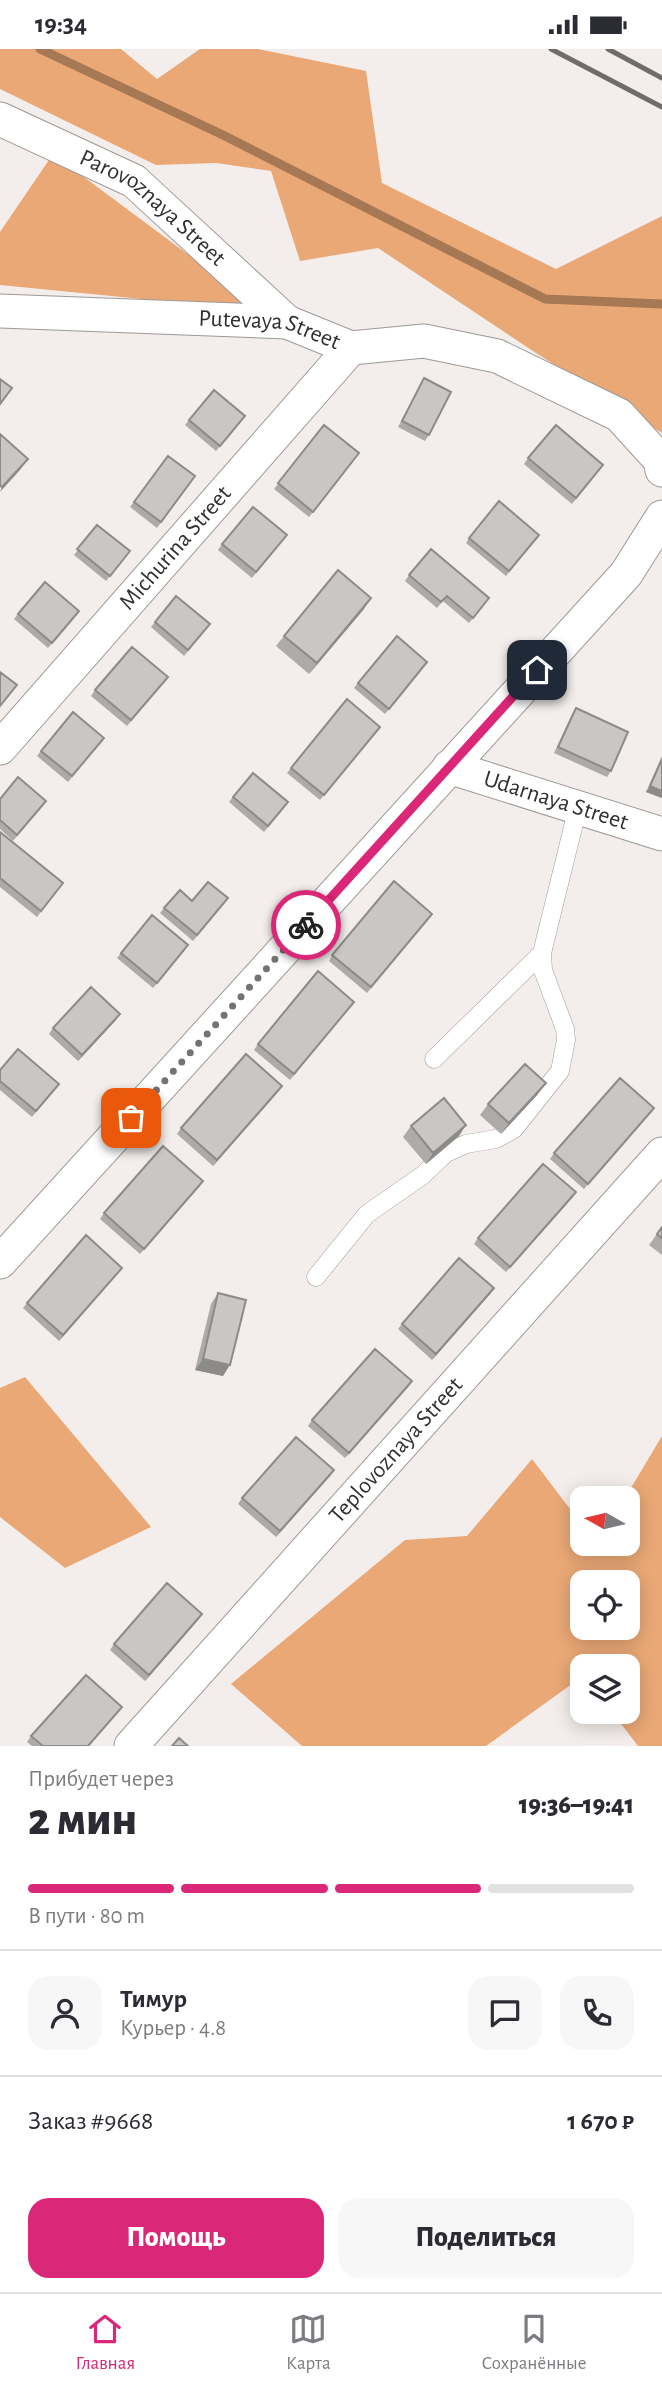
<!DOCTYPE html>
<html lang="ru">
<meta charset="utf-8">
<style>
:root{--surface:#fff;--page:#f7f7f7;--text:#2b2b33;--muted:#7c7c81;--line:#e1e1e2;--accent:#db2777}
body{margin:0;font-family:"Alegreya Sans",sans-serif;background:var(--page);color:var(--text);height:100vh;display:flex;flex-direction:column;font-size:26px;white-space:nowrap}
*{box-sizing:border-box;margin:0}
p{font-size:23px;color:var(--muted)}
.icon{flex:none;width:38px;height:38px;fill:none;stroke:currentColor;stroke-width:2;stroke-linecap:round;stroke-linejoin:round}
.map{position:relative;height:1697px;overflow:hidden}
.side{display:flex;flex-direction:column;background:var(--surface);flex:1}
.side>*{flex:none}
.needle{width:46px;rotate:278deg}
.buttons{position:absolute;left:570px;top:1437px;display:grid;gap:14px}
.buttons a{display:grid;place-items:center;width:70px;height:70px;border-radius:14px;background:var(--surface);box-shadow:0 4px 18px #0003;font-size:35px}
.pin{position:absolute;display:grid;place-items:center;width:60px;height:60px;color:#fff;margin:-30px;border-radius:14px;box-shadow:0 4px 10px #0006}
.courier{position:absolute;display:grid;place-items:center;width:70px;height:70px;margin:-35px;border:5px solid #db2777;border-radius:50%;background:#fff;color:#222;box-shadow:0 2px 9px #0007}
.summary em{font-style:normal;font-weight:800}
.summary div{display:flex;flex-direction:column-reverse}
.summary{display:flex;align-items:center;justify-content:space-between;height:119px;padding:0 28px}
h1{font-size:46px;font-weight:800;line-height:52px}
.bar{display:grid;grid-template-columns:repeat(4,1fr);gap:10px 7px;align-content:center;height:84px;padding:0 28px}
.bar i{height:9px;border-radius:5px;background:var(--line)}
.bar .on{background:var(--accent)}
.bar p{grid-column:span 4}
.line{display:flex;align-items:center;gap:18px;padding:0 28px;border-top:2px solid var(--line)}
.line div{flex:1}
.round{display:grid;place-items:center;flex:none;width:74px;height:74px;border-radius:21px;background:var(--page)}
.cta{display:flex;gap:14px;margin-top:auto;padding:14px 28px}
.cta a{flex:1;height:80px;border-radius:21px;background:var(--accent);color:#fff;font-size:28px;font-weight:800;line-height:80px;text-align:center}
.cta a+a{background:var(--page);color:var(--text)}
.status{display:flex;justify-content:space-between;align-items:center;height:49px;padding:0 35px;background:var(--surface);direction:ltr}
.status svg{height:19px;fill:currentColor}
.menu{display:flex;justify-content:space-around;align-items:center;height:98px;border-top:2px solid var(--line);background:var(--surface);font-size:19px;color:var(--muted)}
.menu a{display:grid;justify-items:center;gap:4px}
.menu .on{color:var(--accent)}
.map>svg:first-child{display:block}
.forest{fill:#eaa876;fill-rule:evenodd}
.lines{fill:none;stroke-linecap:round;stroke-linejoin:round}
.stream{stroke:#a77854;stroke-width:9}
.lane-casing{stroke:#9d9996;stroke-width:19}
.street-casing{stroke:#9d9996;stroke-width:35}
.lane{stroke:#fff;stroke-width:18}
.street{stroke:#fff;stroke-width:33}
.rail{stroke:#6f6c6a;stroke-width:5}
.wall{fill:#aeaaa8}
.shaded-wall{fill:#8d8b88}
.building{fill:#cac6c3;stroke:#8d8b88;stroke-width:2}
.done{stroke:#757270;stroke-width:7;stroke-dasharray:0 12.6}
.route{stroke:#db2777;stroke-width:9}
.labels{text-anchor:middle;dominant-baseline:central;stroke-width:7;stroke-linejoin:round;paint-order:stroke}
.street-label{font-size:24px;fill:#312f2e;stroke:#f3eeeb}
</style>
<div class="status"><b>19:34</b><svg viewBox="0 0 49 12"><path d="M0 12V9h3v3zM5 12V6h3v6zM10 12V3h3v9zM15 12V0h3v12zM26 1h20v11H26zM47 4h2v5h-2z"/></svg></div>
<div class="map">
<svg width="662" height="1697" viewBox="0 0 662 1697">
<rect width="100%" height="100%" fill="#f3eeeb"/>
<path class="forest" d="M0,0H121L157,30L200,0H258L366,22L382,134L556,220L662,167V384L536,304L378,199L300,212L271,122L216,114L156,116L0,40Z
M53,105L264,262L0,236V183Z
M25,1328L151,1478L65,1519L0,1468V1339Z
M662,1387V1697H638L612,1663L628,1662V1617H583V1627L486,1697H302L231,1635L405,1491L467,1487L532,1410L583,1477V1494H628V1449H625ZM628,1533V1578H583V1533Z"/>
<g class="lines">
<path class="stream" d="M40,0L223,86L545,250L662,255"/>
<g class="lane-casing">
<path id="lane" d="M434,1010L542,904
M316,1228L367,1165L423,1126L446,1104L466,1095L496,1090L514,1080L560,1022L566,991L565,980L543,921L542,904L578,758"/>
</g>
<g class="street-casing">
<g id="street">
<path id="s1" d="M0,70L134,132L287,273"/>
<path id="s2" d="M0,262L287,273L351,299L424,292L497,307L619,366L660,411L662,421"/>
<path id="s3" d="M0,699L351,299"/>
<path id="s4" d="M449,718L662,785"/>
<path d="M0,1213L626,525L662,468"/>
<path id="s5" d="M131,1697L662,1105"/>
</g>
</g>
<use href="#lane" class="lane"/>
<use href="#street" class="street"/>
<path class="rail" d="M551,0L662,58
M608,0L662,29"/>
</g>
<path class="wall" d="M424,329L429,386L425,392L398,378Z
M245,367L216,402L185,376L189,371Z
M324,376L359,404L309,468L274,440Z
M168,407L195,427L157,479L130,458Z
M528,409L603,416L572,455L524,415Z
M97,476L130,502L106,532L74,506Z
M287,486L252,529L218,501L222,495Z
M539,486L506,527L466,494L469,489Z
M409,526L489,549L469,574L443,552L437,559L405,532Z
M364,560L309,625L276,597L284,587Z
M18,565L75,568L48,599L14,570Z
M155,573L210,575L184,607L151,578Z
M427,613L385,665L354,639L358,634Z
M168,628L127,677L91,647L95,641Z
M576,659L611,722L607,728L554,704L572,665Z
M376,683L320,751L287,724L291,719Z
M100,694L68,733L37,707L41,702Z
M662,707V749L646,743Z
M233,748L284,759L264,783L229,753Z
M0,750L46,752L13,792L0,780Z
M0,783L63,834L37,868L0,838Z
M224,855L193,892L160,864L164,859Z
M428,870L367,944L329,912L332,906Z
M184,902L153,939L117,909L121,904Z
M350,958L290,1031L254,1001L258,995Z
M116,971L78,1012L49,985L53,979Z
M0,1021L55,1040L32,1068L0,1041Z
M282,1037L213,1117L177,1085L181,1079Z
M538,1045L501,1085L480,1066L488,1055Z
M654,1059L584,1140L550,1110L554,1104Z
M411,1077L459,1087L426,1115L403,1088Z
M203,1132L140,1205L100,1170L104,1164Z
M572,1149L506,1223L474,1195L478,1189Z
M662,1178V1206L649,1196Z
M118,1224L59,1292L23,1259L27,1254Z
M218,1244L223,1327L195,1321L211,1255Z
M490,1245L432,1311L398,1280L402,1275Z
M408,1338L345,1409L308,1377L312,1371Z
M330,1427L276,1488L238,1455L242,1449Z
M198,1571L145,1632L110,1601L114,1595Z
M122,1658L89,1697H32L27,1693L31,1687Z"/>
<path class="shaded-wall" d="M28,410L20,421L0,443L2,438Z
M371,549L364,560L309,625L317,614Z
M650,737L662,742V749L646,743Z
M120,965L116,971L78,1012L82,1006Z
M546,1034L538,1045L501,1085L509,1074Z
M282,1037L278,1043L213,1117L217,1111Z
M466,1076L459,1087L426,1115L433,1104Z
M203,1132L199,1138L140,1205L144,1200Z
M576,1143L572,1149L506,1223L510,1218Z
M122,1219L118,1224L59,1292L63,1286Z
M494,1239L490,1245L432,1311L436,1305Z
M203,1310L230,1316L223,1327L195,1321Z
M412,1332L408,1338L345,1409L349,1404Z
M334,1421L330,1427L276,1488L280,1482Z
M202,1565L198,1571L145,1632L149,1626Z"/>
<path class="building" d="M424,329L451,343L429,386L402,372Z
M0,330L12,339L0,355Z
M214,341L245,367L220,397L189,371Z
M324,376L359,404L313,463L278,434Z
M556,376L603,416L576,449L528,409Z
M0,385L28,410L2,438L0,437Z
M168,407L195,427L161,473L134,453Z
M499,452L539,486L509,522L469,489Z
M253,458L287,486L256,523L222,495Z
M97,476L130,502L110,527L77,500Z
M431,500L489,549L473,569L447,547L441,553L409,526Z
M338,521L371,549L317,614L284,587Z
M45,533L79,562L52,594L18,565Z
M176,547L210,575L188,601L155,573Z
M397,587L427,613L389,660L358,634Z
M132,598L168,628L131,671L95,641Z
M0,623L17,636L0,657Z
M347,650L380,678L324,746L291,719Z
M576,659L628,683L611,722L558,698Z
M73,663L104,689L72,727L41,702Z
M662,710V742L650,737Z
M253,724L288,753L268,777L233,748Z
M18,728L46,752L17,786L0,771V750Z
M0,783L63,834L41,862L0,829Z
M394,832L432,865L371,938L332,906Z
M208,833L228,849L197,886L164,859L180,841L192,852Z
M152,866L188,896L157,934L121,904Z
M318,922L354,953L294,1025L258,995Z
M91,938L120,965L82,1006L53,979Z
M18,1000L59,1035L36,1062L0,1032V1021Z
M246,1005L282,1037L217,1111L181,1079Z
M525,1015L546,1034L509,1074L488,1055Z
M620,1029L654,1059L588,1135L554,1104Z
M444,1049L466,1076L433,1104L411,1077Z
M163,1097L203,1132L144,1200L104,1164Z
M543,1115L576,1143L510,1218L478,1189Z
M662,1178V1189L657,1185Z
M86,1186L122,1219L63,1286L27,1254Z
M459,1209L494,1239L436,1305L402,1275Z
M218,1244L246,1251L230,1316L203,1310Z
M375,1300L412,1332L349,1404L312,1371Z
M296,1388L334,1421L280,1482L242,1449Z
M167,1534L202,1565L149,1626L114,1595Z
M86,1626L122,1658L88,1697H43L31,1687Z
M179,1689L188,1697H172Z"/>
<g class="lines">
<path class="done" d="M131,1069L306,876"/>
<path class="route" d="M306,876L537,621"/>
</g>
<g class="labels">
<g class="street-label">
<text stroke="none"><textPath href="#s1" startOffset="178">Parovoznaya Street</textPath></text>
<text stroke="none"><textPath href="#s2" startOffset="271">Putevaya Street</textPath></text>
<text stroke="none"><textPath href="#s3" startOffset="266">Michurina Street</textPath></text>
<text stroke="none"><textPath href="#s4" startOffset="112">Udarnaya Street</textPath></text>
<text stroke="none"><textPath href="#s5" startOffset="397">Teplovoznaya Street</textPath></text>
</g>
</g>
</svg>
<div class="buttons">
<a><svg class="needle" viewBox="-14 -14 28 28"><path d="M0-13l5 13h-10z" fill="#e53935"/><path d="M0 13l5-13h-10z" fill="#7c7c81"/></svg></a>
<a><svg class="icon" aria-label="locate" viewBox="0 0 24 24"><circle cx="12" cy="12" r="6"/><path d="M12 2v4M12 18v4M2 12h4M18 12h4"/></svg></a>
<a><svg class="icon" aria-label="layers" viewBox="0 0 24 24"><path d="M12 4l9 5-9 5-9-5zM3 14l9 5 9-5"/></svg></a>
</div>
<div class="pin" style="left:131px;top:1069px;background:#ea580c"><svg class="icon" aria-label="bag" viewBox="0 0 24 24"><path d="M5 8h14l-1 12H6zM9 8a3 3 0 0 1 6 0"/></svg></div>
<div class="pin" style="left:537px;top:621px;background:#1f2937"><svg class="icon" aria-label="home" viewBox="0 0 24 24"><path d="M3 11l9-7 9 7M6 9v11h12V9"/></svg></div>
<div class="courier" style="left:306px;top:876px"><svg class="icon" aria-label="bike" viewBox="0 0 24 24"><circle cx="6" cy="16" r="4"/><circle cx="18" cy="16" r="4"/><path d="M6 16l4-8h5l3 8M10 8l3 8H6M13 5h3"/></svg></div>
</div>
<section class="side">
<div class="summary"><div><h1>2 мин</h1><p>Прибудет через</p></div><em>19:36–19:41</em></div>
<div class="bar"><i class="on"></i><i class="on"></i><i class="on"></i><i></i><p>В пути · 80 m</p></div>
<div class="line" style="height:126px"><a class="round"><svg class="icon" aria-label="person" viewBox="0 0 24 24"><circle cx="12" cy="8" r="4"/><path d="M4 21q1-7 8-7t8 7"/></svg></a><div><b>Тимур</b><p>Курьер · 4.8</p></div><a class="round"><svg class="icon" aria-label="chat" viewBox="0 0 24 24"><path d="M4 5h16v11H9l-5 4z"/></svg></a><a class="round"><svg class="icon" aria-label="phone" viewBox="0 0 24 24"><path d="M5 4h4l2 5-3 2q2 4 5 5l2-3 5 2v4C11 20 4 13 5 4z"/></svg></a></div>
<div class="line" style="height:91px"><div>Заказ #9668</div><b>1 670 ₽</b></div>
<div class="cta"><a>Помощь</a><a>Поделиться</a></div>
</section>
<nav class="menu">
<a class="on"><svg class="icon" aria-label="home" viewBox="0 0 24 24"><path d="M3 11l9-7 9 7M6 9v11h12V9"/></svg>Главная</a>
<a><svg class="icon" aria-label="map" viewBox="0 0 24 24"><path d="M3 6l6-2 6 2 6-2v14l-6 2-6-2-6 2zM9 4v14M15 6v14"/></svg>Карта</a>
<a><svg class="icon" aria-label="saved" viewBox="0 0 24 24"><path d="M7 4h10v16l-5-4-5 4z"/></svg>Сохранённые</a>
</nav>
